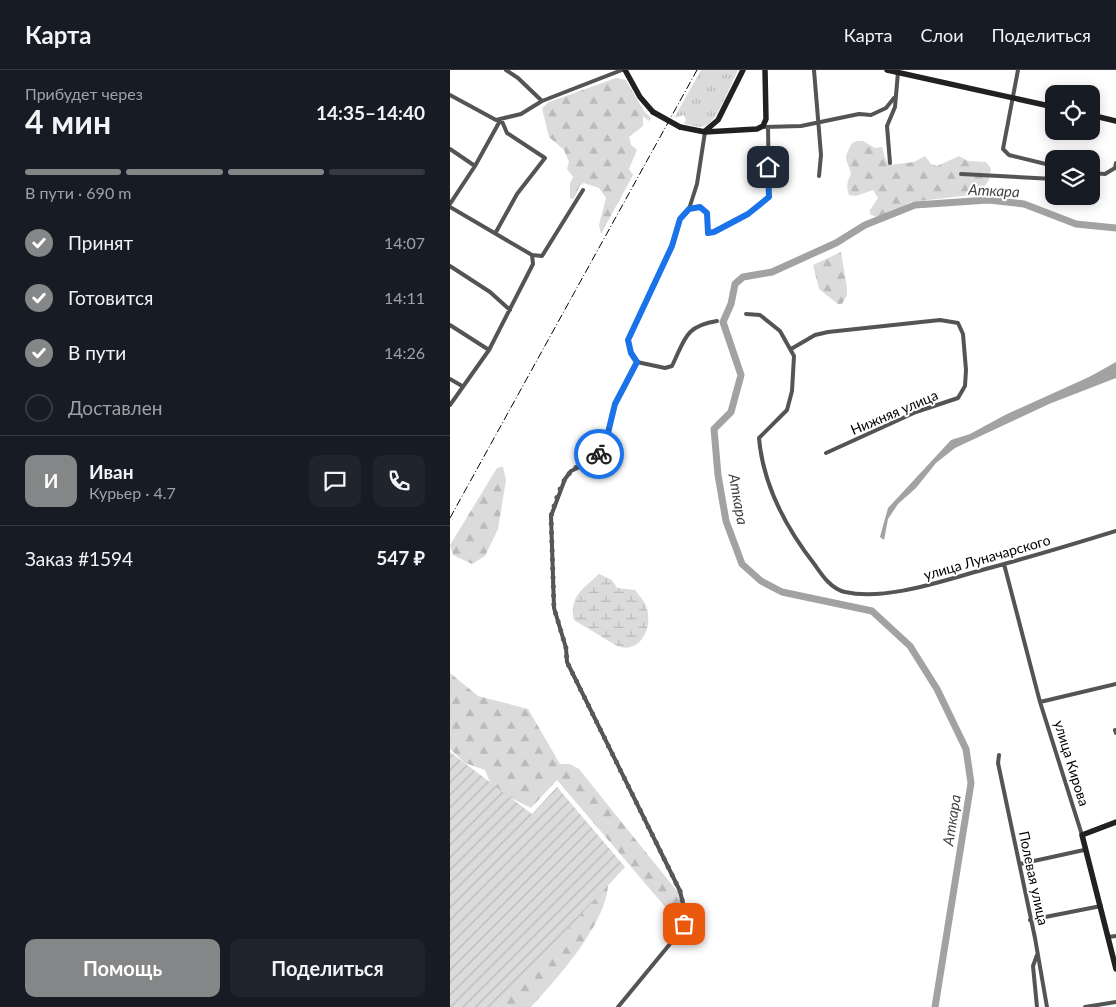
<!DOCTYPE html>
<html lang="ru">
<meta charset="utf-8">
<style>
:root{--surface:#171b24;--page:#20242c;--text:#f1f3f6;--muted:#9ea1a6;--line:#363941;--accent:#858687}
body{margin:0;font-family:Lato,sans-serif;background:var(--page);color:var(--text);height:100vh;display:flex;flex-direction:column;font-size:19px;white-space:nowrap}
*{box-sizing:border-box;margin:0}
p{font-size:16px;color:var(--muted)}
.icon{flex:none;width:28px;height:28px;fill:none;stroke:currentColor;stroke-width:2;stroke-linecap:round;stroke-linejoin:round}
.map{position:relative;flex:1;overflow:hidden}
.drawer{display:flex;flex-direction:column;background:var(--surface);width:450px}
.drawer>*{flex:none}
.tools{position:absolute;left:595px;top:15px;display:grid;gap:10px}
.tools a{display:grid;place-items:center;width:55px;height:55px;border-radius:10px;background:var(--surface);box-shadow:0 2px 12px #0003;font-size:25px}
.pin{position:absolute;display:grid;place-items:center;width:42px;height:42px;color:#fff;margin:-21px;border-radius:10px;box-shadow:0 2px 8px #0006}
.courier{position:absolute;display:grid;place-items:center;width:50px;height:50px;margin:-25px;border:4px solid #1a73e8;border-radius:50%;background:#fff;color:#222;box-shadow:0 1px 6px #0007}
.summary em{font-style:normal;font-weight:700}
.summary div{display:flex;flex-direction:column-reverse}
.summary{display:flex;align-items:center;justify-content:space-between;height:85px;padding:0 25px}
h1{font-size:32px;font-weight:700;line-height:38px}
.bar{display:grid;grid-template-columns:repeat(4,1fr);gap:8px 5px;align-content:center;height:60px;padding:0 25px}
.bar i{height:6px;border-radius:4px;background:var(--line)}
.bar .current{background:var(--accent)}
.bar p{grid-column:span 4}
.line{display:flex;align-items:center;gap:12px;padding:0 25px;border-top:1px solid var(--line)}
.line div{flex:1}
.round{display:grid;place-items:center;flex:none;width:52px;height:52px;border-radius:10px;background:var(--page)}
ol{padding:0 25px;list-style:none}
li{display:flex;align-items:center;gap:15px;height:55px}
li p{margin-inline-start:auto}
li .icon{padding:5px;border-radius:50%;background:var(--accent);color:#fff;stroke-width:4}
li:last-child{color:var(--muted)}
li i{width:28px;height:28px;border:2px solid var(--line);border-radius:50%}
.button{display:flex;gap:10px;margin-top:auto;padding:10px 25px}
.button a{flex:1;height:58px;border-radius:10px;background:var(--accent);color:#fff;font-size:20px;font-weight:700;line-height:58px;text-align:center}
.button a+a{background:var(--page);color:var(--text)}
header{display:flex;align-items:center;gap:30px;box-sizing:border-box;height:70px;padding:0 25px;background:var(--surface);border-bottom:1px solid var(--line)}
header strong{font-size:24px}
nav{display:flex;gap:28px;margin-inline-start:auto;font-size:18px}
main{display:flex;flex:1;min-height:0}
.map>svg:first-child{display:block}
.grass{fill:url(#grass-tufts)}
.forest{fill:url(#forest-firs)}
.wetland{fill:url(#wetland-marsh)}
.garden{fill:url(#garden-furrows)}
.water{fill:#a2a2a2}
.lines{fill:none;stroke-linecap:round;stroke-linejoin:round}
.river{stroke:#a2a2a2;stroke-width:7}
.street{stroke:#545454;stroke-width:4}
.secondary{stroke:#212121;stroke-width:5.5}
.rail{stroke:#000;stroke-width:1;stroke-dasharray:8 2.5 1 2.5;stroke-linecap:butt}
.secondary-bridge{stroke:#212121;stroke-width:5.5}
.done{stroke:#595959;stroke-width:5;stroke-dasharray:0 9}
.route{stroke:#1a73e8;stroke-width:6}
.labels{text-anchor:middle;dominant-baseline:central;stroke-width:4;stroke-linejoin:round;paint-order:stroke}
.street-label{font-size:14px;fill:#000;stroke:#fff}
.water-label{font-size:15px;font-style:italic;fill:#434343;stroke:#fff}
</style>
<header>
<strong>Карта</strong>
<nav><a>Карта</a><a>Слои</a><a>Поделиться</a></nav>
</header>
<main>
<section class="drawer">
<div class="summary"><div><h1>4 мин</h1><p>Прибудет через</p></div><em>14:35–14:40</em></div>
<div class="bar"><i class="current"></i><i class="current"></i><i class="current"></i><i></i><p>В пути · 690 m</p></div>
<ol>
<li><svg class="icon" aria-label="check" viewBox="0 0 24 24"><path d="M5 12l5 5 9-10"/></svg>Принят<p>14:07</p></li>
<li><svg class="icon" aria-label="check" viewBox="0 0 24 24"><path d="M5 12l5 5 9-10"/></svg>Готовится<p>14:11</p></li>
<li><svg class="icon" aria-label="check" viewBox="0 0 24 24"><path d="M5 12l5 5 9-10"/></svg>В пути<p>14:26</p></li>
<li><i></i>Доставлен</li>
</ol>
<div class="line" style="height:90px"><b class="round" style="background:var(--accent);color:#fff">И</b><div><b>Иван</b><p>Курьер · 4.7</p></div><a class="round"><svg class="icon" aria-label="chat" viewBox="0 0 24 24"><path d="M4 5h16v11H9l-5 4z"/></svg></a><a class="round"><svg class="icon" aria-label="phone" viewBox="0 0 24 24"><path d="M5 4h4l2 5-3 2q2 4 5 5l2-3 5 2v4C11 20 4 13 5 4z"/></svg></a></div>
<div class="line" style="height:65px"><div>Заказ #1594</div><b>547 ₽</b></div>
<div class="button"><a>Помощь</a><a>Поделиться</a></div>
</section>
<div class="map">
<svg width="666" height="937" viewBox="0 0 666 937">
<defs>
<pattern id="grass-tufts" width="24" height="20" patternUnits="userSpaceOnUse" patternTransform="scale(1.25)"><rect width="24" height="20" fill="#dbdbdb"/><path d="M3 7l-1-3M5 7V3M7 7l1-3M15 17l-1-3M17 17v-4M19 17l1-3" fill="none" stroke="#bababa"/></pattern>
<pattern id="forest-firs" width="22" height="20" patternUnits="userSpaceOnUse" patternTransform="scale(1.25)"><rect width="22" height="20" fill="#dbdbdb"/><path d="M5 1l3.5 6h-7zM16 11l3.5 6h-7z" fill="#bababa"/></pattern>
<pattern id="wetland-marsh" width="20" height="14" patternUnits="userSpaceOnUse" patternTransform="scale(1.25)"><rect width="20" height="14" fill="#dbdbdb"/><path d="M1 5h8M5 5V1M11 12h8M15 12V8" fill="none" stroke="#bababa"/></pattern>
<pattern id="garden-furrows" width="10" height="10" patternUnits="userSpaceOnUse" patternTransform="scale(1.25)"><rect width="10" height="10" fill="#dbdbdb"/><path d="M-1 1l2-2M0 10L10 0M9 11l2-2" fill="none" stroke="#bababa"/></pattern>
</defs>
<rect width="100%" height="100%" fill="#fff"/>
<path class="grass" d="M251,0H288C281,13 269,48 257,55C251,59 241,55 234,54L236,50L234,45L224,48Z"/>
<path class="forest" d="M166,8L176,10L194,41L201,48L199,51L193,46V56L179,67L181,75L187,80L179,99L183,105L151,164L149,155L156,128L149,118L134,113L130,115L124,129L120,128V113L123,107L117,99L119,92L114,80L99,67L92,38L99,32Z
M407,71H413L425,78L432,77L435,88L439,95L464,92L475,86L481,94L487,96L509,86L518,91L536,92L541,99L539,110L529,124L461,132L438,144L426,147L420,144V140L428,128L423,120L406,126L399,125C396,116 397,112 401,104C397,87 392,92 402,73Z
M391,182L397,218V225L392,234H388L369,219L363,195Z
M51,397H53L56,410L48,459L35,486L22,494L3,485L0,475L47,398Z
M0,603L28,626L78,639L110,694H120L129,699L235,831L226,859H218L215,853L217,839L107,710L81,738L43,719L35,700L15,693L0,679Z
M158,815C156,854 107,909 81,937H46Z"/>
<path class="wetland" d="M149,504L162,510L167,518L185,520C189,525 194,531 196,536C204,556 191,585 167,576L124,550C119,526 133,519 149,504Z"/>
<path class="garden" d="M0,682L82,744L107,717L175,797L46,937H0Z"/>
<path class="water" d="M666,292V308L599,334L505,378L486,393L466,418L448,434L438,449L434,470L430,467L438,438L501,370L520,364L555,345L639,307Z"/>
<g class="lines">
<path class="river" d="M485,937L521,713L516,679L487,619L460,576L422,541L332,522L311,511L292,494L276,451L268,405L264,359L281,342L291,305L273,252L281,234L285,214L293,207L322,202L386,173L415,155L465,135L538,130L574,134L626,154L666,158"/>
<path class="street" d="M56,0L68,8L92,31
M364,0L371,85L369,106
M568,0L553,79L559,85L604,96
M0,25L46,50L71,44L92,31L172,0
M315,57L351,56L409,44L421,45L436,38L444,28
M0,79L25,96
M440,93L437,56L445,37L448,2
M641,103L655,104L665,98L666,93
M511,104L604,109
M0,134L25,96L51,49
M0,137L82,185
M239,139L249,137L257,143L258,163L263,162L298,144L319,127L318,57
M46,162L67,124L95,88L57,63L51,49
M0,196L40,222L60,240
M296,244L310,245L330,261L344,286L342,321L337,340L309,368C313,415 336,458 365,495C372,505 381,519 395,522C435,531 492,511 532,500C577,488 621,475 666,461
M0,255L39,280
M341,279L365,265L378,262L490,250L508,253L513,264L516,300L515,316L508,328L466,342L376,383
M187,292L181,283L178,270L222,176L230,149L239,139L247,114L255,62
M187,292L215,298L222,296C235,269 235,256 267,251
M0,309L12,316
M0,335L39,280L83,194L82,185L92,186L133,120
M554,494L590,632L632,765
M590,632L666,614
M665,660L666,663
M549,685L548,693L585,868L597,937
M570,794L634,780
M580,850L651,836
M658,867L666,866
M168,937L229,863L236,846L230,821L117,592L116,578L104,538L101,446L115,409L121,401L144,390L150,382L156,371L165,334L187,292
M587,937L583,896L587,885
M635,937L666,932"/>
<path class="secondary" d="M175,0L190,27L203,42
M437,0L604,37
M641,45L666,51
M230,57L255,62L307,59L313,56L316,49L315,0
M255,61L268,50L293,0
M666,752L632,765L666,899"/>
<path class="rail" d="M0,448L247,0"/>
<path class="secondary-bridge" d="M203,42L230,57"/>
</g>
<g class="lines">
<path class="done" d="M149,384C142,392 137,392 129,396C112,403 106,431 101,446L104,538L116,578L117,592L230,821L236,846L234,854"/>
<path class="route" d="M149,384L156,371L165,334L187,292L181,283L178,270L222,176L230,149L239,139L250,137L257,143L258,163L264,162L298,144L319,127L318,97"/>
</g>
<g class="labels">
<g class="street-label">
<text transform="translate(444 342) rotate(-23)">Нижняя улица</text>
<text transform="translate(537 487) rotate(-16)">улица Луначарского</text>
<text transform="translate(622 693) rotate(73)">улица Кирова</text>
<text transform="translate(584 808) rotate(78)">Полевая улица</text>
</g>
<g class="water-label">
<text transform="translate(544 120) rotate(3)">Аткара</text>
<text transform="translate(289 429) rotate(80)">Аткара</text>
<text transform="translate(501 750) rotate(-81)">Аткара</text>
</g>
</g>
</svg>
<div class="tools">
<a><svg class="icon" aria-label="locate" viewBox="0 0 24 24"><circle cx="12" cy="12" r="6"/><path d="M12 2v4M12 18v4M2 12h4M18 12h4"/></svg></a>
<a><svg class="icon" aria-label="layers" viewBox="0 0 24 24"><path d="M12 4l9 5-9 5-9-5zM3 14l9 5 9-5"/></svg></a>
</div>
<div class="pin" style="left:234px;top:854px;background:#ea580c"><svg class="icon" aria-label="bag" viewBox="0 0 24 24"><path d="M5 8h14l-1 12H6zM9 8a3 3 0 0 1 6 0"/></svg></div>
<div class="pin" style="left:318px;top:97px;background:#1f2937"><svg class="icon" aria-label="home" viewBox="0 0 24 24"><path d="M3 11l9-7 9 7M6 9v11h12V9"/></svg></div>
<div class="courier" style="left:149px;top:384px"><svg class="icon" aria-label="bike" viewBox="0 0 24 24"><circle cx="6" cy="16" r="4"/><circle cx="18" cy="16" r="4"/><path d="M6 16l4-8h5l3 8M10 8l3 8H6M13 5h3"/></svg></div>
</div>
</main>
